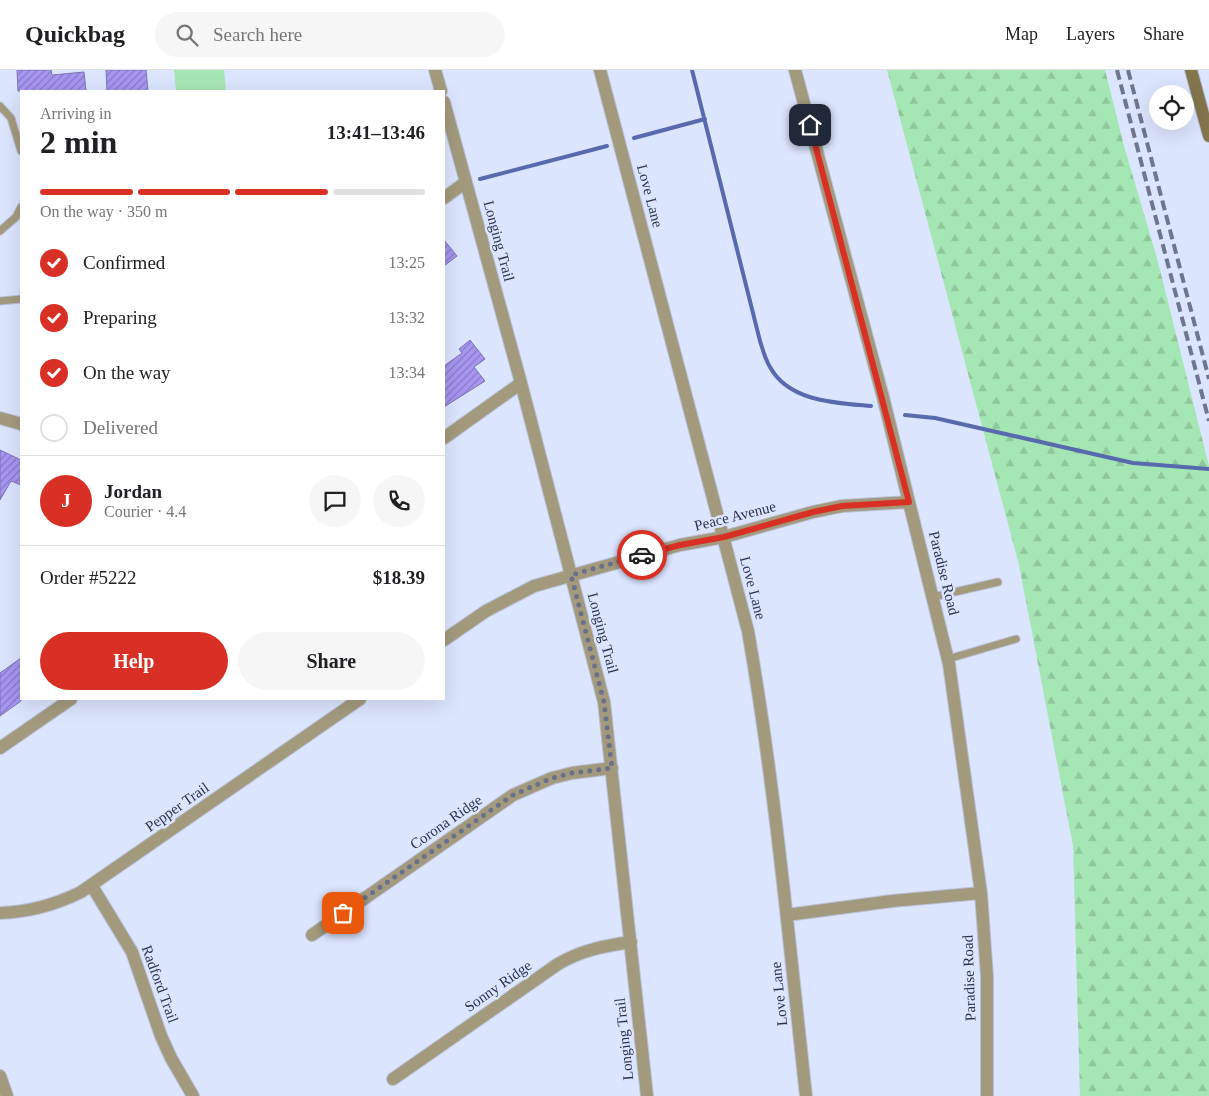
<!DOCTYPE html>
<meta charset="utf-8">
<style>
:root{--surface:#fff;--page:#f6f6f6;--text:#202124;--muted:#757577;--line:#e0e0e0;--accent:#d93025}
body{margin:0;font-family:"Times New Roman",serif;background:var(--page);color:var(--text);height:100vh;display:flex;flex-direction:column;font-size:19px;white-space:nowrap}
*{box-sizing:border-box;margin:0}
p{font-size:16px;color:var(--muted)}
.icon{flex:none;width:28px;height:28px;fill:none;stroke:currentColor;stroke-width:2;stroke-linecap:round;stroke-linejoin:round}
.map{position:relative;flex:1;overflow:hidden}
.panel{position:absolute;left:20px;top:20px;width:425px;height:610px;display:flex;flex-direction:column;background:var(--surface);border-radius:0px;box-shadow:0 5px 20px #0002}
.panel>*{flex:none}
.fabs{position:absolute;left:1149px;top:15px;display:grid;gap:10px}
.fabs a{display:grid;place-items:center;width:45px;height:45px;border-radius:50%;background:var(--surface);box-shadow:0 5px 20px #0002;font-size:25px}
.pin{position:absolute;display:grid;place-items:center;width:42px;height:42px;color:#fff;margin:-21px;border-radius:10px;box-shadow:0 2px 8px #0006}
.courier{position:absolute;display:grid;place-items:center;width:50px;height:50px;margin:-25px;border:4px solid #d93025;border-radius:50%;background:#fff;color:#222;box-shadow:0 1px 6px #0007}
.headline em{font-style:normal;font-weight:700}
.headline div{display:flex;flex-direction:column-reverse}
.headline{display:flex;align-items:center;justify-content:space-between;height:85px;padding:0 20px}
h1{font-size:32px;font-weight:700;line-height:38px}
.bar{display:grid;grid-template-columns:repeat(4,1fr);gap:8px 5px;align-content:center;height:60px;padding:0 20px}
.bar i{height:6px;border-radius:4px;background:var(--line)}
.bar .current{background:var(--accent)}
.bar p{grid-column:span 4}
.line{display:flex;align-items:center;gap:12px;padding:0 20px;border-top:1px solid var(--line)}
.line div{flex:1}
.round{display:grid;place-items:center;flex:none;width:52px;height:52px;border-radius:26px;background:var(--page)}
ol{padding:0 20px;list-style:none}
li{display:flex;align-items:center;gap:15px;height:55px}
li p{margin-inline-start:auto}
li .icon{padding:5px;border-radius:50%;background:var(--accent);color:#fff;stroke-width:4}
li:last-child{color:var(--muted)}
li i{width:28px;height:28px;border:2px solid var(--line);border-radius:50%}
.action{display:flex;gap:10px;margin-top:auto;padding:10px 20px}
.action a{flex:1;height:58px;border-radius:30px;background:var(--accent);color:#fff;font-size:20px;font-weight:700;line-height:58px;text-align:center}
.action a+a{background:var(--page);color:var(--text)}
header{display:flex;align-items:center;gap:30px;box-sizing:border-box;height:70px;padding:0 25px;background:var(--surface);border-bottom:1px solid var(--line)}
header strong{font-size:24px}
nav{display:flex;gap:28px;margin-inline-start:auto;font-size:18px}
.search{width:350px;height:45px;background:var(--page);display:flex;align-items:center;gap:12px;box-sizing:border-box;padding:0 18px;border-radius:28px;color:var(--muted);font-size:19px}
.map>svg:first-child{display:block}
.forest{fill:url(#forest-firs)}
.pitch{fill:#a5e7b4}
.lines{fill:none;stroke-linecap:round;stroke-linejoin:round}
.stream{stroke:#5869ad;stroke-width:4}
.building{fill:url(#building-hatch);stroke:#7e74af}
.service-casing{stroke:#b9c1da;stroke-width:9}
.minor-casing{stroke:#b9c1da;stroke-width:14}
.secondary-casing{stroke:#b9c1da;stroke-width:14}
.service{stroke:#a39a7e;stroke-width:7}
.minor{stroke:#a39a7e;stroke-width:12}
.secondary{stroke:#83754c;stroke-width:12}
.rail{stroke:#6e768f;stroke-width:4;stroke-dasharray:10 5;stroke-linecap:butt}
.done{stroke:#69718a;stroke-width:5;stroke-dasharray:0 9}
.route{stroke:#d93025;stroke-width:6}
.labels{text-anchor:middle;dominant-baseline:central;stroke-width:5;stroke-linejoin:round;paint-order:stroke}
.street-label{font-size:15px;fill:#2b324b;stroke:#dce5fe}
</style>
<header>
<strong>Quickbag</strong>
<div class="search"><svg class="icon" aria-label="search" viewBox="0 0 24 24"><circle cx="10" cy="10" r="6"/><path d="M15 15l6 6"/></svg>Search here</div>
<nav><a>Map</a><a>Layers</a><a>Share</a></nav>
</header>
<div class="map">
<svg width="1209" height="1026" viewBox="0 0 1209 1026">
<defs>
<pattern id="forest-firs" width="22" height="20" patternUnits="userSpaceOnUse" patternTransform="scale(1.25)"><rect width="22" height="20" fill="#a5e7b4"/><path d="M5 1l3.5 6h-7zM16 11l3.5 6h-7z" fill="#8ec79c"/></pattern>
<pattern id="building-hatch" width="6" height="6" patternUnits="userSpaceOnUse" patternTransform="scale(1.25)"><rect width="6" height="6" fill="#a796f2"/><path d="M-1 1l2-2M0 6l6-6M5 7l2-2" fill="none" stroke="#887bc6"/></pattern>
</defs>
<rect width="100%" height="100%" fill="#dce5fe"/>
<path class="forest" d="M887,0H1105L1124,76L1157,188L1209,396V1026H1080L1073,776L1019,495Z"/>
<path class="pitch" d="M174,0H224L226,21H176Z"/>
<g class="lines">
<path class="stream" d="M692,0L760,271C763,280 765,289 770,297C789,332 837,333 871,336
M634,68L705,49
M480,109L607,76
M905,345L935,348L1133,393L1209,399"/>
</g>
<path class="building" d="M17,0H51L52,5L84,2L86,21H18Z
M106,0H146L148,21H107Z
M444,170L457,186L444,196Z
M470,270L485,289L474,297L485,311L444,337V296L462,283L459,279Z
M0,380L21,390V415L11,411L0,430Z
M21,588V631L0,646V603Z"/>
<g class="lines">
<g class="service-casing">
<path id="service" d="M0,36L11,48L21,81
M0,161L16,147L21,137
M0,231L21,229
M933,527L998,512
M948,589L1016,569"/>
</g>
<g class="minor-casing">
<path id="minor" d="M435,0L441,21
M600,0L748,561C775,715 789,871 806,1026
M795,0L883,327L949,594L981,823L987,907V1026
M444,32L521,313L604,632L647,1026
M444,128L466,112
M0,348L21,354
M444,368L521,313
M444,570L486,541L534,516L680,475L724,467L813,442L842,436L909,432
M0,678L71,629
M92,816L132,882L161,966L171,988L193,1026
M0,843C29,842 55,835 81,822L360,629
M787,845L892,831L981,823
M312,865L513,725L552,708L572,703L612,698
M0,1006L7,1026
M393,1009L558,894C582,880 604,876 631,872"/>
</g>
<g class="secondary-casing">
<path id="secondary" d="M1191,0L1209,66"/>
</g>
<use href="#service" class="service"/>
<use href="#minor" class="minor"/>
<use href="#secondary" class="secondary"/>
<path class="rail" d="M1117,0L1209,351
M1128,0L1209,309"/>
</g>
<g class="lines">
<path class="done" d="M343,843L513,725L552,708L572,703L612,698L604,632L571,505L642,485"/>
<path class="route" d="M642,485L680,475L724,467L813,442L842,436L909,432L810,55"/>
</g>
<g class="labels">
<g class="street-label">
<text transform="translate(650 126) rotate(75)">Love Lane</text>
<text transform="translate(499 171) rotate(75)">Longing Trail</text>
<text transform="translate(735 446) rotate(-14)">Peace Avenue</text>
<text transform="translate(944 503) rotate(76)">Paradise Road</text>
<text transform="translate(753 518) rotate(75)">Love Lane</text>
<text transform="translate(603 563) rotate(75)">Longing Trail</text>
<text transform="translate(177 737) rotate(-35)">Pepper Trail</text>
<text transform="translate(446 752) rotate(-35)">Corona Ridge</text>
<text transform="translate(969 908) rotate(-92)">Paradise Road</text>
<text transform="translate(160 914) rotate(70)">Radford Trail</text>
<text transform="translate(498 916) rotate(-35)">Sonny Ridge</text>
<text transform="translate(779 924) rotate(-96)">Love Lane</text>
<text transform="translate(624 969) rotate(-96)">Longing Trail</text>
</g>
</g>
</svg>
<div class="fabs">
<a><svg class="icon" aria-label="locate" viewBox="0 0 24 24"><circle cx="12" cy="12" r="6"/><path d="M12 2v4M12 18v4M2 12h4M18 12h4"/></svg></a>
</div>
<div class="pin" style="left:343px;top:843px;background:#ea580c"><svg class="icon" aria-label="bag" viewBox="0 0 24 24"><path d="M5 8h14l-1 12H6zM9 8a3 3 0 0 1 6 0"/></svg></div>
<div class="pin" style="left:810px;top:55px;background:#1f2937"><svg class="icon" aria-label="home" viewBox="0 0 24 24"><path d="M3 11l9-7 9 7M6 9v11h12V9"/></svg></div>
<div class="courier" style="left:642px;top:485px"><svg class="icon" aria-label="car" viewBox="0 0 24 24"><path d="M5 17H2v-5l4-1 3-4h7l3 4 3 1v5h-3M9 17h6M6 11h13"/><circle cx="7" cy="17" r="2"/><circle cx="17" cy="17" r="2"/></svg></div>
<section class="panel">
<div class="headline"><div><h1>2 min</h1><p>Arriving in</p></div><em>13:41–13:46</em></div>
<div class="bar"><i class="current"></i><i class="current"></i><i class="current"></i><i></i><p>On the way · 350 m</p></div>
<ol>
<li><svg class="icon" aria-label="check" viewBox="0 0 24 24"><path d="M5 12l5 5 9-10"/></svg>Confirmed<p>13:25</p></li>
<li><svg class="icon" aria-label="check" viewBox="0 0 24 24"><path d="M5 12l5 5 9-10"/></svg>Preparing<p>13:32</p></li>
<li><svg class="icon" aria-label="check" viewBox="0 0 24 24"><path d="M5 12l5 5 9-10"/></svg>On the way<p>13:34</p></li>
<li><i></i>Delivered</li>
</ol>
<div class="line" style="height:90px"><b class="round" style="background:var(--accent);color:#fff">J</b><div><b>Jordan</b><p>Courier · 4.4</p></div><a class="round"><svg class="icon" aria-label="chat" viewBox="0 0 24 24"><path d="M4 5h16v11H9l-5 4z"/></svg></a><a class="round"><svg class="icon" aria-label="phone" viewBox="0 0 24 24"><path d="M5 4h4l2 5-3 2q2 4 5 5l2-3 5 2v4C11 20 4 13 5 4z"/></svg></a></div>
<div class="line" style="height:65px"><div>Order #5222</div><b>$18.39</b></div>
<div class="action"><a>Help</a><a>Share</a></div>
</section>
</div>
